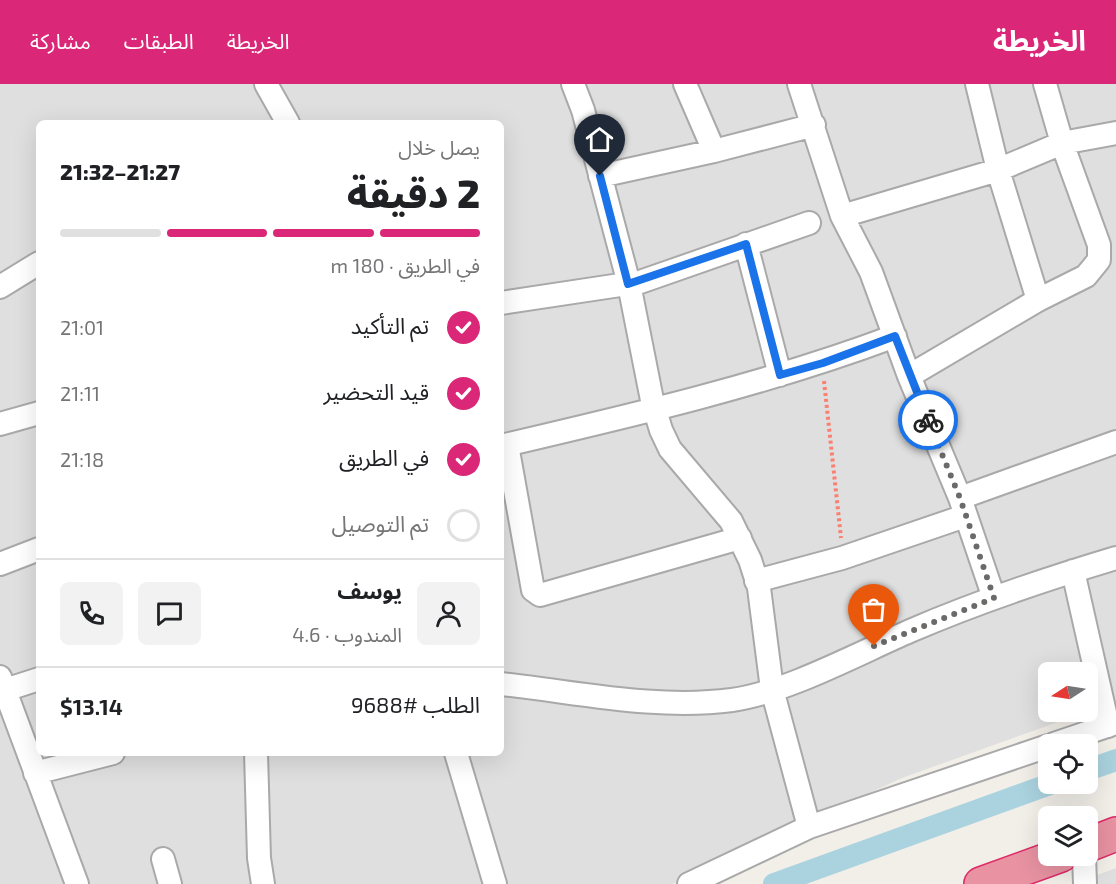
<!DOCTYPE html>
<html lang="ar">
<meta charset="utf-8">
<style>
:root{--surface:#fff;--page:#f2f2f2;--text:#202124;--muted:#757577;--line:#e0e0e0;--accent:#db2777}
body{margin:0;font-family:"Exo 2","Noto Sans Arabic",sans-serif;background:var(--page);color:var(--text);direction:rtl;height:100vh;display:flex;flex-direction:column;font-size:22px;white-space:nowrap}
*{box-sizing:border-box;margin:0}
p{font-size:20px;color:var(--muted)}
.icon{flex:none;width:33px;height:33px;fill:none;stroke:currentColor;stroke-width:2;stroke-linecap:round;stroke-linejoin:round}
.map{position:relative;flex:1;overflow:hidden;direction:ltr}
.details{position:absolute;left:36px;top:36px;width:468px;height:636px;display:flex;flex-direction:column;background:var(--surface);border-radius:9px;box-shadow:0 6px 24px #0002;direction:rtl}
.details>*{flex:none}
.needle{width:39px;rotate:258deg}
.tools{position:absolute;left:1038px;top:578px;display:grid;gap:12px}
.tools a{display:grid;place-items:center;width:60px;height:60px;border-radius:9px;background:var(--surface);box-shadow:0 6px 24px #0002;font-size:30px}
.pin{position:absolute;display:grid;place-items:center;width:51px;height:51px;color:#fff;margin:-62px -26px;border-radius:50% 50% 50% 0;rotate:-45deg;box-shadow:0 0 6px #0007}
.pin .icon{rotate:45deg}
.courier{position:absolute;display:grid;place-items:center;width:60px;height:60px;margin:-30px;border:4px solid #1a73e8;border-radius:50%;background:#fff;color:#222;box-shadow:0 2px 8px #0007}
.headline em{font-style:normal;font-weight:800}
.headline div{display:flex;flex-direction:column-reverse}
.headline{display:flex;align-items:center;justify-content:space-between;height:102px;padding:0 24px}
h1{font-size:39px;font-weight:800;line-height:45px}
.bar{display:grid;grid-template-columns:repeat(4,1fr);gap:9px 6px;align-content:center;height:72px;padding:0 24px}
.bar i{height:8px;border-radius:4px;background:var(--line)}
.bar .on{background:var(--accent)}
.bar p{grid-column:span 4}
.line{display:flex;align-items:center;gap:15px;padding:0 24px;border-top:2px solid var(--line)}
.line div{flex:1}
.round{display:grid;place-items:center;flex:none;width:63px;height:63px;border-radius:9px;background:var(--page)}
ol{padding:0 24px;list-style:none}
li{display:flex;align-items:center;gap:18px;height:66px}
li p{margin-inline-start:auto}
li .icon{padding:6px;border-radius:50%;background:var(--accent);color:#fff;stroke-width:4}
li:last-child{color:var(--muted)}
li i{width:33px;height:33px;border:3px solid var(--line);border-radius:50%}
header{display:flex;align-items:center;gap:36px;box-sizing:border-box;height:84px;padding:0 30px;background:var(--accent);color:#fff}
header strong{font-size:28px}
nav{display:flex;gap:33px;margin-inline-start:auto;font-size:21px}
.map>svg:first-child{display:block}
.residential{fill:#e0dfdf;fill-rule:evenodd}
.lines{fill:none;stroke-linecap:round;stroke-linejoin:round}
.canal{stroke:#aad3df;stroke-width:22}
.minor-casing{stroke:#a9a9a9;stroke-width:26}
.highway-casing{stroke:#dc2a67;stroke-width:36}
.path{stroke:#fa8072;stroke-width:4;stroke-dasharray:3 3;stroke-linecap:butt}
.minor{stroke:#fff;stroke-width:22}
.highway{stroke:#e892a2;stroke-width:33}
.done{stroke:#6b6a68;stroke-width:6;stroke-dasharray:0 10.8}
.route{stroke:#1a73e8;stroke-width:8}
</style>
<header>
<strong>الخريطة</strong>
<nav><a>الخريطة</a><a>الطبقات</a><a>مشاركة</a></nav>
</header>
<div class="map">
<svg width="1116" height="800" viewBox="0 0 1116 800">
<rect width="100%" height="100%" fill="#f2efe9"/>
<path class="residential" d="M0,0H1116V617L902,694L672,800H0ZM39,39H501V669H39ZM1048,588H1088V627H1048Z
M1116,784V800H1073Z"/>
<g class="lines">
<path class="canal" d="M1088,686L1116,676
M774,800L1053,699"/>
<g class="minor-casing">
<path id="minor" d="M266,0L288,39
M573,0L583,26L629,200L652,316L661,346L670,365L731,437L750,476L759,504L772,605L809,743
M685,0L714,67L814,41
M799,0L842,132L871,188L909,292L960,414L994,514
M977,0L998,86L1038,216
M600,92L714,67
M842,132L998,86L1062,59L1116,49
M746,160L780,291
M0,203L39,179
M501,219L640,198L809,139
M909,292L1038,216L1086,192L1099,176V161L1062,59L1045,0
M0,340L39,329
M507,361L533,506L540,511L740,454
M501,362C634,331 767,300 895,252
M960,414L1116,358
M0,480L39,465
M1073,487L1108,642
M756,497L842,474L965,432
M0,593L77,800
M501,600C577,608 656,626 732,616C785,609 859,569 910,547C977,518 1046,495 1116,474
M5,606L39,595
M1054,660L1116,639
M256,669L259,774L263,800
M456,669L495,800
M35,689L113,669
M1084,771L1085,800
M163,775L170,800
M689,800L809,743L1048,662"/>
</g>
<g class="highway-casing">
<path id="highway" d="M1088,761L1116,750
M981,800L1061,771"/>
</g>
<path class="path" d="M824,297L841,454"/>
<use href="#minor" class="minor"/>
<use href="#highway" class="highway"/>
</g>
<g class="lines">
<path class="done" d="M874,562L994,514L960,414L928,336"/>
<path class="route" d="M600,92L628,200L746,160L780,291L823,279L895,252L928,336"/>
</g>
</svg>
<div class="tools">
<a><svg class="needle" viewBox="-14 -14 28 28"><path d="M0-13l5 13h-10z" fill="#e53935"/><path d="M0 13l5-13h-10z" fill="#757577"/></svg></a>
<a><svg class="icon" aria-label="locate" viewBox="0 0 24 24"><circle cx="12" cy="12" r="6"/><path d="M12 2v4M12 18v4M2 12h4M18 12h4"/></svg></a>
<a><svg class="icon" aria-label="layers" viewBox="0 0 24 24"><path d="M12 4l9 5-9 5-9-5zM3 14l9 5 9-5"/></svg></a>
</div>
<div class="pin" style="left:874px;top:562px;background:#ea580c"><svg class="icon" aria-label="bag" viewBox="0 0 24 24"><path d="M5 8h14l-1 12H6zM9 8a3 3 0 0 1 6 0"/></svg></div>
<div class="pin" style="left:600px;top:92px;background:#1f2937"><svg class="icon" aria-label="home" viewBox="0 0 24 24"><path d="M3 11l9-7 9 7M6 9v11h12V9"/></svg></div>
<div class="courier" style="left:928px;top:336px"><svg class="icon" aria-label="bike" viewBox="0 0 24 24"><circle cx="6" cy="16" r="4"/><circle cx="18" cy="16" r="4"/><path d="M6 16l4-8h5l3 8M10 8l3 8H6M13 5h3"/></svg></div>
<section class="details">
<div class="headline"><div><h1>2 دقيقة</h1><p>يصل خلال</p></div><em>21:27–21:32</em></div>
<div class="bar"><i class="on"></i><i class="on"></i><i class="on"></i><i></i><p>في الطريق · 180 m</p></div>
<ol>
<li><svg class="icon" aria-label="check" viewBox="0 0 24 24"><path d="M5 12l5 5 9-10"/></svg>تم التأكيد<p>21:01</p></li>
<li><svg class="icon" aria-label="check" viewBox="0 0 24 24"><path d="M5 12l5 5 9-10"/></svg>قيد التحضير<p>21:11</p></li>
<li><svg class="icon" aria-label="check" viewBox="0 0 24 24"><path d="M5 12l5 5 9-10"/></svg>في الطريق<p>21:18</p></li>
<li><i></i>تم التوصيل</li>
</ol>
<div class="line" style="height:108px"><a class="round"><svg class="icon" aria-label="person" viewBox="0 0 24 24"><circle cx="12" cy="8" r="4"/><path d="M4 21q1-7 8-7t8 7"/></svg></a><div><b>يوسف</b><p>المندوب · 4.6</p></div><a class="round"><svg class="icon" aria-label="chat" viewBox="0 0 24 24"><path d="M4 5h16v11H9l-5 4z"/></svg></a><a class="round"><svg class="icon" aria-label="phone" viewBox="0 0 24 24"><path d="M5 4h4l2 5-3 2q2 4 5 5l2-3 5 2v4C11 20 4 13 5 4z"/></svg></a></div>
<div class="line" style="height:78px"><div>الطلب #9688</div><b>$13.14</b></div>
</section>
</div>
